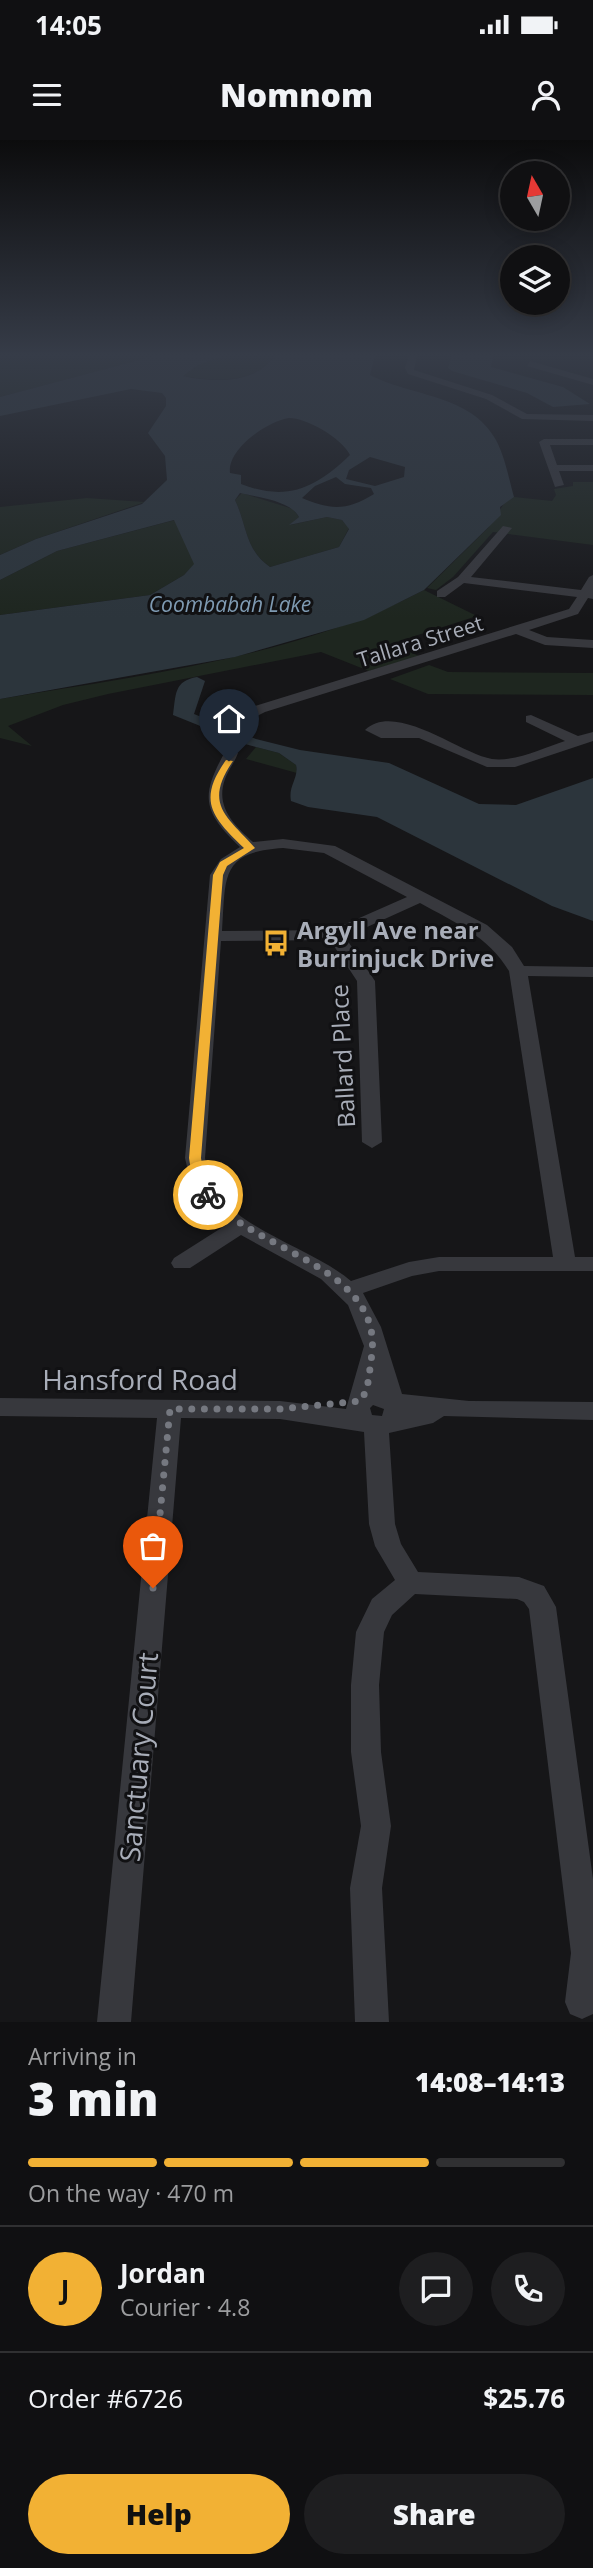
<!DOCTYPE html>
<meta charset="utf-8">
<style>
:root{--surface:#101012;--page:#1e1e20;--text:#f1f3f6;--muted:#9c9d9f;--line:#303032;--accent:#f2b134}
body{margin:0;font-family:"Open Sans",sans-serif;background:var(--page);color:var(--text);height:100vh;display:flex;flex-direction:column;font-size:26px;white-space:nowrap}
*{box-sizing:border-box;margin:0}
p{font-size:23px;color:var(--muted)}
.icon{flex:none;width:38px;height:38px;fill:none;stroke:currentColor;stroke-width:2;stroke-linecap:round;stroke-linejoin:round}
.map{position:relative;height:1882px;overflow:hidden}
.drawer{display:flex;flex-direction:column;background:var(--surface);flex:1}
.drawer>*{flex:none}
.needle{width:46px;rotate:351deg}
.fabs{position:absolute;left:500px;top:21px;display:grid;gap:14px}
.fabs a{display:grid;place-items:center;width:70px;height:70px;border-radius:50%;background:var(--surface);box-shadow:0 4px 18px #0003,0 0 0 2px var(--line);font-size:35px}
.pin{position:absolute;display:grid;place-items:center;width:60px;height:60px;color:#fff;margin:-72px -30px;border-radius:50% 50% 50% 0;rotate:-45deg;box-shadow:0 0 7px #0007}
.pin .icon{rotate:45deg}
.courier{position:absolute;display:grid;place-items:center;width:70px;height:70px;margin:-35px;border:5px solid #f2b134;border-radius:50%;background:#fff;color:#222;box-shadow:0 2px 9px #0007}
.headline em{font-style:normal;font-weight:800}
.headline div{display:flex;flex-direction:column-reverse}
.headline{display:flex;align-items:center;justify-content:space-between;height:119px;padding:0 28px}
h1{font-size:46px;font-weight:800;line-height:52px}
.bar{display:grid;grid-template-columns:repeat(4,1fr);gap:10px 7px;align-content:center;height:84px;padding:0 28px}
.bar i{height:9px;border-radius:5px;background:var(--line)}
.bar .on{background:var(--accent)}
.bar p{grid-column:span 4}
.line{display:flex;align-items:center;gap:18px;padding:0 28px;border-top:2px solid var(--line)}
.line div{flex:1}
.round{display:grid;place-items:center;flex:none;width:74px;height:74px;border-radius:37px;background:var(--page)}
.cta{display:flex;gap:14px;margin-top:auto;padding:14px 28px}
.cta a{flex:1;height:80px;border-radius:42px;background:var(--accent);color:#111;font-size:28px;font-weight:800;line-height:80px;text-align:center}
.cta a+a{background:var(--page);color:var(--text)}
.status{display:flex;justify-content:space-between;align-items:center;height:49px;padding:0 35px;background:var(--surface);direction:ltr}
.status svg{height:19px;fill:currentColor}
header{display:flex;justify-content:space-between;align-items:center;height:91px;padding:0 28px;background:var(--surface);font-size:32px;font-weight:800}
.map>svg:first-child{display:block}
.green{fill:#1e261f}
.water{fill:#2c353c;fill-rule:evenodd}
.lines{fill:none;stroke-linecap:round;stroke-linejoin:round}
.minor{fill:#37383d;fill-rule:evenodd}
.route{fill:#f2b134}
.done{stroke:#757880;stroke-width:7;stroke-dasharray:0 12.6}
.labels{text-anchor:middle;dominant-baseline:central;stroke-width:6;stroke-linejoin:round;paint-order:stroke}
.far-water-label{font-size:21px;font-style:italic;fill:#7f9bb3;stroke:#111113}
.far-street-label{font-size:21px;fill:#a8adb8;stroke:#111113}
.poi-label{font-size:24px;font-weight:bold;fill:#a8adb8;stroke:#111113;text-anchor:start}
.street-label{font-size:24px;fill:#a8adb8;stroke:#111113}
.near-street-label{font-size:28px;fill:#a8adb8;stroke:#111113}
</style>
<div class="status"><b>14:05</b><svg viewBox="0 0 49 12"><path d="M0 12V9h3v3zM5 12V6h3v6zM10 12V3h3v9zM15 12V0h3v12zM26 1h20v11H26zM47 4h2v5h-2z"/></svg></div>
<header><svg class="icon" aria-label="menu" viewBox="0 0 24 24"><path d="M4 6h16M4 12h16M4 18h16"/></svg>Nomnom<svg class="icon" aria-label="person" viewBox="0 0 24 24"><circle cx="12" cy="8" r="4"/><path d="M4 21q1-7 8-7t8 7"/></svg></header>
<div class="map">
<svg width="593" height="1882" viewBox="0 0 593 1882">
<rect width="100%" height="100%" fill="#161618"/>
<path class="green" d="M0,215H158L0,257Z
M226,215H275C254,245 216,241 183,236L198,225Z
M573,342H593V405L493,392L453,437L436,450L427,448L488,388L505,362L514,357L552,361L556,355L554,349L573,346Z
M242,353L293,369L299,377L290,385L327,377L342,380L349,388L339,407L270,427C245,410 247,385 235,360Z
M87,358L145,362L36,399L0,415V367Z
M175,380L195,424L184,435L150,455L0,475V440L57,411Z
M424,450L477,476L390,504L419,516L369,531L321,512L108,554L63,565L8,586L32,606L0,598V559C143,535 294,518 424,450Z
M429,525L448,532L593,533V555L428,554L390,539Z
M256,607L279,613L296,625L297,633L246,619Z"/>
<path class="water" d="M158,215H226L198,225L183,236C213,243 257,244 275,215H375L370,235C412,257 471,254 496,300C505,317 509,339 514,357L500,367L501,375L424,450L364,480L235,517L0,559V475L150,455L184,435L194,424L174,380L57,411L0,440V415L36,399L142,364L167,340L165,316L148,293L166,266V258L162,253L131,249L0,276V257ZM289,278C306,278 341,297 350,315C316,348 287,362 241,344V335L230,333C227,309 268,281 289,278ZM370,317L405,327L404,337L375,346L346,339L349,330ZM336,337L345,344L371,348L374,354C347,371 330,370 302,358L315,346ZM240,353C256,357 290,360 299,377L289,385L327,377L342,380L349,389L339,407L270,427C245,410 247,385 235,360Z
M452,215H493L491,227L563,247L590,264L553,267L527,253L452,231L448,228Z
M197,537L205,541L194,574L256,599L300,610L389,623L479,664L516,665L593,638V781L552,766L377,677L308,667L291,661C288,646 299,638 296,625L279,613L245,604L173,575C176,554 174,541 197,537Z"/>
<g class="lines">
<path class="minor" d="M409,215H417L414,230L492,255L527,274L593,275V281L522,279L486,259L408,234L405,228Z
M530,221L593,239V245L527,226Z
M544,299H593V305H550L557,325H593V331H559L564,345L555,347L539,302Z
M503,386L512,388L471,437L581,450L589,437L593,435V459L588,458L578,474L529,490L547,497L593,500V508L545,505L516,494L265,572L247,581H237V575L255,566L569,469L577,457L464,443L445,457H437V451L458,437Z
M531,575L578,596L593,592V601L515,627H487L419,598H381L365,590C396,561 460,614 492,619C516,622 543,608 565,601L526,582V576Z
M231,609L238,613C235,622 228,630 225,639C215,667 234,685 253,702L283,699L335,706L487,785L512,807L524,826L593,827V837L528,836L575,1117H593V1131H439L412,1136L363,1153L381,1187L402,1254L469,1261L593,1262V1280L444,1276L433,1283L389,1293L395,1384L401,1404L418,1432L519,1437L544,1446L556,1467L593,1739V1874L582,1879L570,1874L565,1862L571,1813L529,1469L524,1462L517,1459L415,1454L392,1475L384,1492L379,1545L381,1612L391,1686L382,1748L389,1882H355L350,1748L361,1686L351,1612V1545L356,1492L372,1459L395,1440L375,1406L369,1384L364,1292L280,1279L181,1278L131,1882H97L157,1278L0,1276V1258L280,1261L346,1269L364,1206L348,1165L321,1139L241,1095L190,1128H174L171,1123L174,1118L226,1085C203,1065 191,1047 185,1018L210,735L221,719L240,707C201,670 201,655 226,610ZM283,708L324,713L407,757L332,790L222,791C226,738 219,712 283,708ZM420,763C454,782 488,796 509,831L553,1117H439L409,1122L351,1141C312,1108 236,1090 212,1045C208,1037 207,1027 205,1018L221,801L330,800L357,841L362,1002L372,1008L382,1002L375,841L345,797ZM373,1265L384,1269L382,1276L372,1275L370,1268Z"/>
</g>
<linearGradient id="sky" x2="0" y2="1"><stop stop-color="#0c0c0d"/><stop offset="0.45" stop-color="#363c48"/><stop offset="1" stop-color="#363c48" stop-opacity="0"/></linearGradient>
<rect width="593" height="478" fill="url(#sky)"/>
<path class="route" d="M226,620L233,621C203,665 227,676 255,708L227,726L223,735L201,1018L204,1037L214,1055L208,1059L204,1058L192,1037L189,1018L213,735L220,722L244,708C212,677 197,661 226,620Z"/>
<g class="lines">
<path class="done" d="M153,1448L170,1269H280L360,1261C369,1250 369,1234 371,1220C388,1126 252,1112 208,1055"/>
</g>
<defs>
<g id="bus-bare" transform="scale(2.1)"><path d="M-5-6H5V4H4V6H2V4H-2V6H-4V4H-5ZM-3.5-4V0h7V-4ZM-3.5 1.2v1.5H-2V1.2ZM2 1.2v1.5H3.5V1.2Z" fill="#f2b134" stroke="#111113" stroke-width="2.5" paint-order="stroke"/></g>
</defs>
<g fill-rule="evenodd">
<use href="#bus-bare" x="276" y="803"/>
</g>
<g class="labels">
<g class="far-water-label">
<text x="230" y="464">Coombabah Lake</text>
</g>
<g class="far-street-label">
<text transform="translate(420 501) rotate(-17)">Tallara Street</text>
</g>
<g class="poi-label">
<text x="297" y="789">Argyll Ave near<tspan x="297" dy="28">Burrinjuck Drive</tspan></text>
</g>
<g class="street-label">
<text transform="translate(342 916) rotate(-93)">Ballard Place</text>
</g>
<g class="near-street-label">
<text x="140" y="1239">Hansford Road</text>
<text transform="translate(138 1617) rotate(-85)">Sanctuary Court</text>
</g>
</g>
</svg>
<div class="fabs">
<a><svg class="needle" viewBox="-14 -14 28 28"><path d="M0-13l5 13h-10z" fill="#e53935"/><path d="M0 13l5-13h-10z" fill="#9c9d9f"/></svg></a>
<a><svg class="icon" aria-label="layers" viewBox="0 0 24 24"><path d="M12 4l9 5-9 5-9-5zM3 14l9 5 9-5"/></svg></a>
</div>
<div class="pin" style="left:153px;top:1448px;background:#ea580c"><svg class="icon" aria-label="bag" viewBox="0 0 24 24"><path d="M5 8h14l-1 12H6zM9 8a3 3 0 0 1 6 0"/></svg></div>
<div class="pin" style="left:229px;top:621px;background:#1f2937"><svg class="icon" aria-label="home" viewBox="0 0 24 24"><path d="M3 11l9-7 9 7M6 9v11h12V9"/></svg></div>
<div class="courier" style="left:208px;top:1055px"><svg class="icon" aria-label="bike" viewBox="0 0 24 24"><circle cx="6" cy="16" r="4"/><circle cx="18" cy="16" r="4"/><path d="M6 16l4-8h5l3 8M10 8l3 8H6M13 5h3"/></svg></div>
</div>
<section class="drawer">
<div class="headline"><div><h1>3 min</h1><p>Arriving in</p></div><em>14:08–14:13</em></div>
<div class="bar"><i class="on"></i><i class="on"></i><i class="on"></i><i></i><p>On the way · 470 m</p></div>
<div class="line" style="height:126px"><b class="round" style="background:var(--accent);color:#111">J</b><div><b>Jordan</b><p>Courier · 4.8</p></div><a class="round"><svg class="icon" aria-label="chat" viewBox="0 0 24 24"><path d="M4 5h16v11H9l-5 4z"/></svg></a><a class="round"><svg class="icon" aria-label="phone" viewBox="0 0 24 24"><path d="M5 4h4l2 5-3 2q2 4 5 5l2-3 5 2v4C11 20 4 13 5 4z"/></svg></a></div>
<div class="line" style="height:91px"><div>Order #6726</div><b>$25.76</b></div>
<div class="cta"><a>Help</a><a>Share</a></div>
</section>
